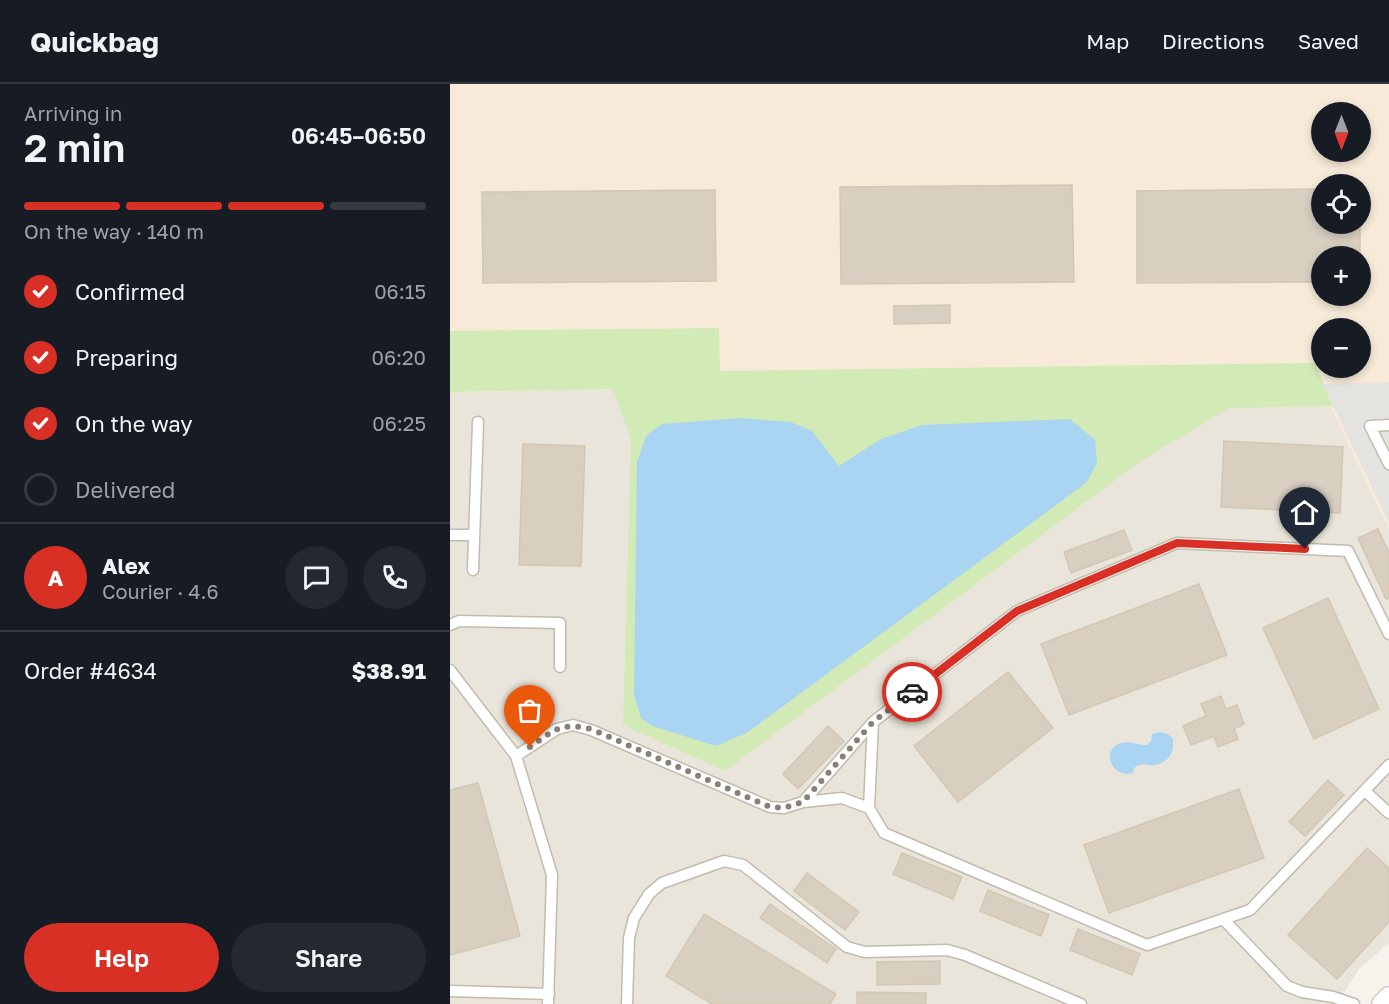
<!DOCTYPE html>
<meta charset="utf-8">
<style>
:root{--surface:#171b24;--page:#242831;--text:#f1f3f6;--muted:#9ea1a6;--line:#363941;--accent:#d93025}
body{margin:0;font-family:"Golos Text",sans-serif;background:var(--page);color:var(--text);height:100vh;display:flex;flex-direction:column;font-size:22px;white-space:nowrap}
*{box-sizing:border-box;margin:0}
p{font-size:20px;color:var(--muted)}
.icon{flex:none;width:33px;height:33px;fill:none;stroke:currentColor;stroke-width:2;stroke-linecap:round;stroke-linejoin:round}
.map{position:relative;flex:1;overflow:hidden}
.panel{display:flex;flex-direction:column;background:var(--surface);width:450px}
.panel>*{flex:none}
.needle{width:39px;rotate:180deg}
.controls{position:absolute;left:861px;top:18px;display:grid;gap:12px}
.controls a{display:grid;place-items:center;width:60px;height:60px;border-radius:50%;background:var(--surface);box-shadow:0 3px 9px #0003;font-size:30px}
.pin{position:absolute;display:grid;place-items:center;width:51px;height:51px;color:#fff;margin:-62px -26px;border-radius:50% 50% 50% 0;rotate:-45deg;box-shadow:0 0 6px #0007}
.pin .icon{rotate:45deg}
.courier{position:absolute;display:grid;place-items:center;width:60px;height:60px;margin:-30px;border:4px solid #d93025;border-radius:50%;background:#fff;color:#222;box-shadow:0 2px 8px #0007}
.overview em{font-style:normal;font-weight:600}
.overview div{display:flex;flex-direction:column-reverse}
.overview{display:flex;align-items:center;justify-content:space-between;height:102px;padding:0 24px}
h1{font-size:39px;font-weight:600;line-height:45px}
.bar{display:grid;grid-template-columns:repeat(4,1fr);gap:9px 6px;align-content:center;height:72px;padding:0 24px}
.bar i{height:8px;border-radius:4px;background:var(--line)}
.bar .current{background:var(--accent)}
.bar p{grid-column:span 4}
.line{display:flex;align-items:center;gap:15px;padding:0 24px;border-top:2px solid var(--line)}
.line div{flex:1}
.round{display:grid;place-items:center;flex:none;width:63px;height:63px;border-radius:32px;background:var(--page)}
ol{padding:0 24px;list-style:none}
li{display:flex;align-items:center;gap:18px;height:66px}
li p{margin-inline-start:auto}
li .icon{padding:6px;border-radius:50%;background:var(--accent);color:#fff;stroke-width:4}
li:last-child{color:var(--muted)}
li i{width:33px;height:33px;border:3px solid var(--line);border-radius:50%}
.button{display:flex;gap:12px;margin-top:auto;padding:12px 24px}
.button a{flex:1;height:69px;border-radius:36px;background:var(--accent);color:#fff;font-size:24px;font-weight:600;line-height:69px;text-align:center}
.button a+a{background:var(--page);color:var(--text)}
header{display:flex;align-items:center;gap:36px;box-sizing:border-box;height:84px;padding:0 30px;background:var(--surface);border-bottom:2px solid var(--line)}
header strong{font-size:28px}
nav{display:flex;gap:33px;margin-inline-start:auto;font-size:21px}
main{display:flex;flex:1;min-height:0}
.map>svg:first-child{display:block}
.residential{fill:#eae5da}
.commercial{fill:#f7ead8;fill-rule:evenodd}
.green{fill:#d2eab5}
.parking{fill:#e5e3e0}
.water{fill:#a9d4f2}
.building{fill:#d8cfc1;stroke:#d3c7b4;stroke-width:1.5}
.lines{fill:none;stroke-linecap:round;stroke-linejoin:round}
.service-casing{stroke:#c2bbae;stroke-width:13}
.minor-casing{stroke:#c2bbae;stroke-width:22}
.service{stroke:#fff;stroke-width:10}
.minor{stroke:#fff;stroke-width:20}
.done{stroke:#878178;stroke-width:6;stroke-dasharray:0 10.8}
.route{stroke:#d93025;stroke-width:8}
</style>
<header>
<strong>Quickbag</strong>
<nav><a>Map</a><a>Directions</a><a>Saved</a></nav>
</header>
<main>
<section class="panel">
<div class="overview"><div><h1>2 min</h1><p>Arriving in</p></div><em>06:45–06:50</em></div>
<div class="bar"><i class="current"></i><i class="current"></i><i class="current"></i><i></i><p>On the way · 140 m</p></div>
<ol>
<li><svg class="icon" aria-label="check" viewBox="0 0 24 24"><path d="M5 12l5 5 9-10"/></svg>Confirmed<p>06:15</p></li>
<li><svg class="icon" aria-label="check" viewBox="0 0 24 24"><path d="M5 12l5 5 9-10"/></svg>Preparing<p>06:20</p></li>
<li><svg class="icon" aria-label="check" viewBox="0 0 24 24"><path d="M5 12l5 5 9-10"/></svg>On the way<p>06:25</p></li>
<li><i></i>Delivered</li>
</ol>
<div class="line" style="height:108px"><b class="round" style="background:var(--accent);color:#fff">A</b><div><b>Alex</b><p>Courier · 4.6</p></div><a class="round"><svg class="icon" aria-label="chat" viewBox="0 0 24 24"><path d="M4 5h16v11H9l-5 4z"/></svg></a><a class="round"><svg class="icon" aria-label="phone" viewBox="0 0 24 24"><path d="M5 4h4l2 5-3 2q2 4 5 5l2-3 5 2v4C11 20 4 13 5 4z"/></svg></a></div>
<div class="line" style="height:78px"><div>Order #4634</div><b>$38.91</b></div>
<div class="button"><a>Help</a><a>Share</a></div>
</section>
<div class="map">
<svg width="939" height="920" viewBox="0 0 939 920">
<rect width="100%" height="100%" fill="#f6f3ec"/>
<path class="residential" d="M867,294L939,445V859L909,885L887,920H0V308L163,305Z"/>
<path class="commercial" d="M0,0H939V445L867,294L163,305L0,308ZM872,28H910V68H872ZM872,100H910V140H872ZM872,172H910V212H872ZM872,244H910V284H872Z"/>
<path class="green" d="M269,244L270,287L865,279L883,322L779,324L692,376L275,687L173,641L181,355L163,305L0,308V247Z"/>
<path class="parking" d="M939,298V439L873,300Z"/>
<path class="water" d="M291,334L341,338L362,347L389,382L431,355L472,341L620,335L645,356L647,379L636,399L298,648L266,662L202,642L191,634L184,611L187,378L196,352L212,340Z
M710,648L718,650L723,655C724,669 719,679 704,681C696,682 692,678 684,684L683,689C665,695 650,670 668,660C678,655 688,662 697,661L701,657L702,650Z"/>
<path class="building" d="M622,101L624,198L391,200L390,103Z
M872,105V140H910V172H872V198L687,199V107Z
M265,106L266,197L33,199L32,108Z
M500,221V239L444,240V222Z
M774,357L893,363L890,429L771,423Z
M73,360L135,362L131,482L69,481Z
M928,445L939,468V514L936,515L908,454Z
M674,446L682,466L621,489L614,468Z
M749,500L777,571L619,631L591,560Z
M878,514L929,625L864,655L813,544Z
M558,588L603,644L508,718L464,662Z
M771,612L776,625L787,621L794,640L784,645L788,655L768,663L764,652L741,661L733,642L756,632L751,620Z
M378,642L394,657L348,705L333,690Z
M878,696L894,711L855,752L839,738Z
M28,699L70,852L0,871V706Z
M789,705L814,774L659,829L634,761Z
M917,764L939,784V838L887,895L838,851Z
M452,769L512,793L503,815L443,790Z
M357,789L409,828L395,846L344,807Z
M538,806L599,831L591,852L530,827Z
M320,820L386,865L377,879L310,834Z
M254,830L386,910L380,920H262L216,892Z
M628,845L690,870L682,891L620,866Z
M490,877V900L427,901V878Z
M407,908L476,909V920H407Z"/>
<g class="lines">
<g class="service-casing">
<path id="service" d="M939,341L920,342L939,380
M0,451H24
M23,486L28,338
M0,541L9,537L110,539V583
M0,586L66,672L102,791L98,920
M66,672L107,645L123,641L141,646L320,723L334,724L353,718L423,638L567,527L727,459L898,467L939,550
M915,707L939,729
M353,718L392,714L419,724L434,749L697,861L800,826L939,681
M419,724L423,638
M773,835L837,902L852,908L883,913L904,920
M0,907L99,910
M177,920L179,854L184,834L199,810L212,799L274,777L293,781L397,863L415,868L497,866L515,871L631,920"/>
</g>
<g class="minor-casing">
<path id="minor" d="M932,920L939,913"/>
</g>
<use href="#service" class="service"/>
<use href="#minor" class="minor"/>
</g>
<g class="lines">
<path class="done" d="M80,663C105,646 109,638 141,645L320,723L334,724L353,718L423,638L462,608"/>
<path class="route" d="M462,608L567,527L727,459L855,465"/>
</g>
</svg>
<div class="controls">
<a><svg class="needle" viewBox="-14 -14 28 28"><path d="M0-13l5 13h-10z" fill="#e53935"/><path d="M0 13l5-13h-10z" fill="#9ea1a6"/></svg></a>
<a><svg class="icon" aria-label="locate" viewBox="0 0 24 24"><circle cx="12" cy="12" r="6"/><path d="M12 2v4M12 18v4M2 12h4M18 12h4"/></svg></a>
<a>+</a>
<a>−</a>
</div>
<div class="pin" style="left:80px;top:663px;background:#ea580c"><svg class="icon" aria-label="bag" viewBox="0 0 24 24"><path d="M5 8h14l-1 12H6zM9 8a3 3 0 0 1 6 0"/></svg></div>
<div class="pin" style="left:855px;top:465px;background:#1f2937"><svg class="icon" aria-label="home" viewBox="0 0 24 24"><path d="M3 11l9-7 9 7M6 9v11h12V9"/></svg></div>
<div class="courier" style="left:462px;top:608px"><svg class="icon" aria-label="car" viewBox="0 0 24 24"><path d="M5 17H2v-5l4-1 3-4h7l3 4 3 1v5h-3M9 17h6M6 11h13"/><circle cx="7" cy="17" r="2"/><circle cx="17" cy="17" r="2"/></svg></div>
</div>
</main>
